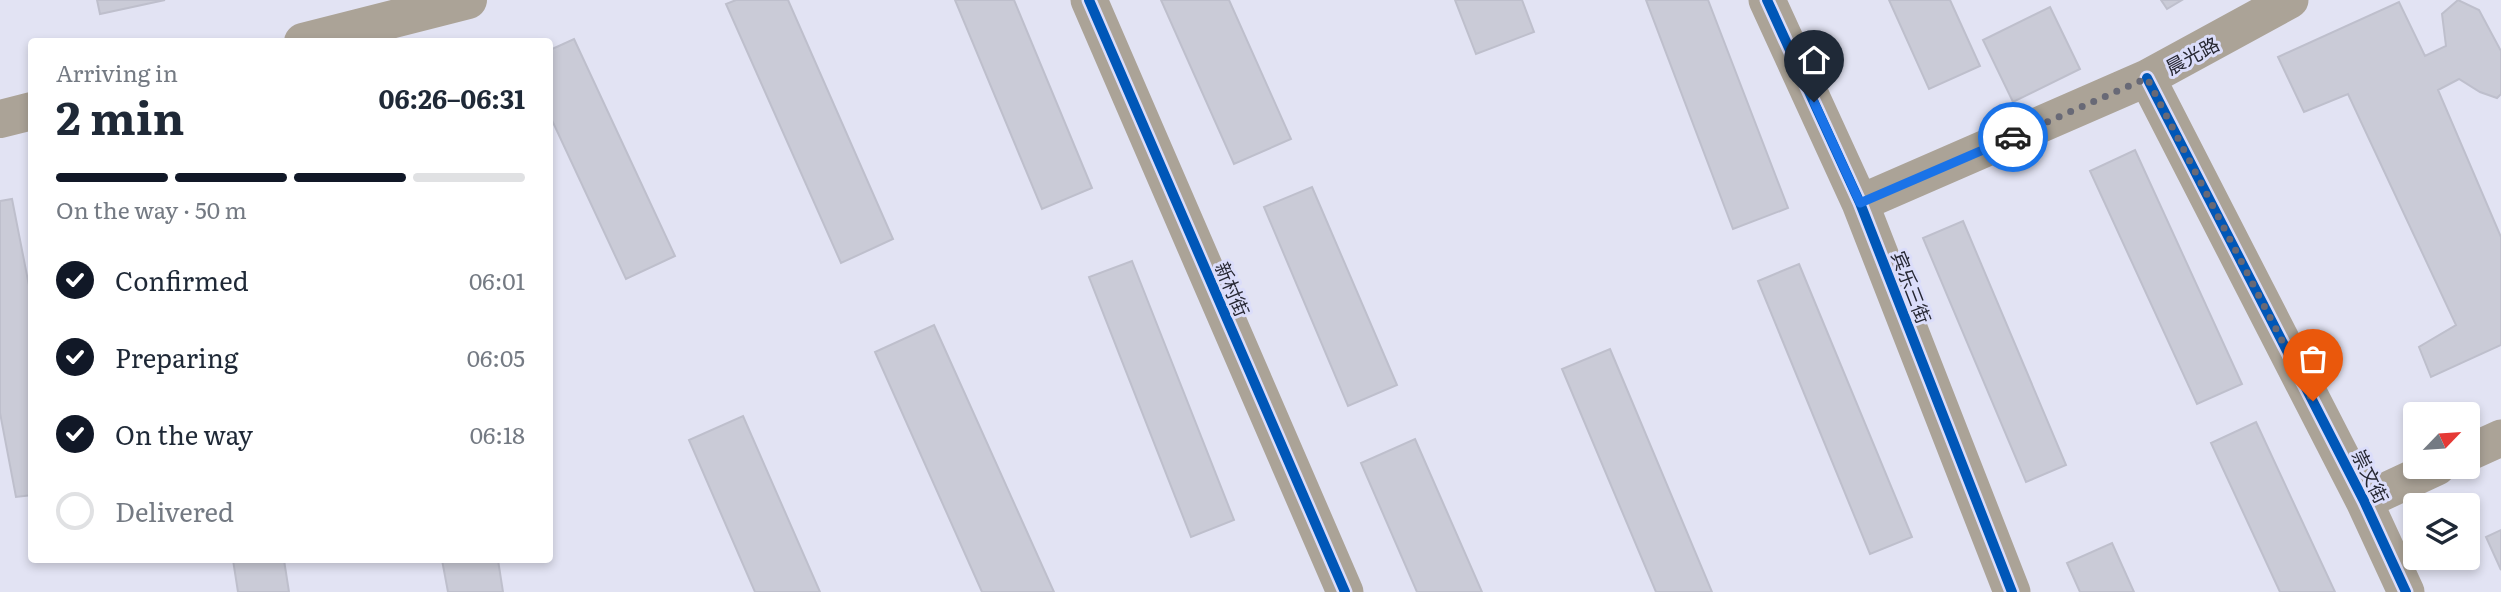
<!DOCTYPE html>
<meta charset="utf-8">
<style>
:root{--surface:#fff;--page:#f2f2f3;--text:#1f2937;--muted:#747a83;--line:#e0e1e3;--accent:#111827}
body{margin:0;font-family:Literata,"Noto Sans SC",serif;background:var(--page);color:var(--text);height:100vh;display:flex;flex-direction:column;font-size:26px;white-space:nowrap}
*{box-sizing:border-box;margin:0}
p{font-size:23px;color:var(--muted)}
.icon{flex:none;width:38px;height:38px;fill:none;stroke:currentColor;stroke-width:2;stroke-linecap:round;stroke-linejoin:round}
.map{position:relative;flex:1;overflow:hidden}
.drawer{position:absolute;left:28px;top:38px;width:525px;height:525px;display:flex;flex-direction:column;background:var(--surface);border-radius:7px;box-shadow:0 4px 10px #0003}
.drawer>*{flex:none}
.needle{width:46px;rotate:65deg}
.buttons{position:absolute;left:2403px;top:402px;display:grid;gap:14px}
.buttons a{display:grid;place-items:center;width:77px;height:77px;border-radius:7px;background:var(--surface);box-shadow:0 4px 10px #0003;font-size:35px}
.pin{position:absolute;display:grid;place-items:center;width:60px;height:60px;color:#fff;margin:-72px -30px;border-radius:50% 50% 50% 0;rotate:-45deg;box-shadow:0 0 7px #0007}
.pin .icon{rotate:45deg}
.courier{position:absolute;display:grid;place-items:center;width:70px;height:70px;margin:-35px;border:5px solid #1a73e8;border-radius:50%;background:#fff;color:#222;box-shadow:0 2px 9px #0007}
.summary em{font-style:normal;font-weight:700}
.summary div{display:flex;flex-direction:column-reverse}
.summary{display:flex;align-items:center;justify-content:space-between;height:119px;padding:0 28px}
h1{font-size:46px;font-weight:700;line-height:52px}
.bar{display:grid;grid-template-columns:repeat(4,1fr);gap:10px 7px;align-content:center;height:84px;padding:0 28px}
.bar i{height:9px;border-radius:5px;background:var(--line)}
.bar .on{background:var(--accent)}
.bar p{grid-column:span 4}
ol{padding:0 28px;list-style:none}
li{display:flex;align-items:center;gap:21px;height:77px}
li p{margin-inline-start:auto}
li .icon{padding:7px;border-radius:50%;background:var(--accent);color:#fff;stroke-width:4}
li:last-child{color:var(--muted)}
li i{width:38px;height:38px;border:4px solid var(--line);border-radius:50%}
.map>svg:first-child{display:block}
.building{fill:#cacbd7;stroke:#bebfcc;stroke-width:2}
.lines{fill:none;stroke-linecap:round;stroke-linejoin:round}
.minor{stroke:#aba397;stroke-width:37}
.tertiary{stroke:#aba397;stroke-width:38}
.cycleway-casing{stroke:#dbddfa;stroke-width:15}
.cycleway{stroke:#0057b8;stroke-width:10}
.done{stroke:#686976;stroke-width:7;stroke-dasharray:0 12.6}
.route{stroke:#1a73e8;stroke-width:9}
.labels{text-anchor:middle;dominant-baseline:central;stroke-width:6;stroke-linejoin:round;paint-order:stroke}
.street-label{font-size:19px;fill:#262732;stroke:#dbddfa}
</style>
<div class="map">
<svg width="2501" height="592" viewBox="0 0 2501 592">
<rect width="100%" height="100%" fill="#e2e3f3"/>
<path class="building" d="M97,0H165L100,14Z
M736,0H788L893,239L841,263L726,4Z
M955,0H1014L1092,188L1042,209Z
M1161,0H1229L1291,139L1234,164Z
M1455,0H1522L1534,32L1476,54Z
M1646,0H1708L1788,208L1733,229Z
M1889,0H1950L1980,66L1929,89Z
M2161,0H2182L2167,9Z
M2458,0L2479,10L2501,51V94L2497,98L2480,92L2459,79L2438,90L2501,237V345L2431,377L2419,347L2456,325L2348,94L2304,112L2278,57L2399,2L2425,56L2446,46L2442,14Z
M2050,7L2080,69L2013,102L1983,40Z
M574,39L675,256L626,279L550,116V50Z
M2135,150L2242,384L2197,404L2090,171Z
M1312,187L1397,385L1348,406L1264,207Z
M12,199L32,301V495L16,497L0,413V201Z
M1963,221L2066,465L2026,482L1923,238Z
M1132,261L1234,520L1191,537L1089,277Z
M1799,264L1912,537L1870,554L1758,281Z
M934,325L1054,592H982L875,352Z
M1610,349L1712,592H1656L1562,369Z
M743,416L820,592H755L689,440Z
M2256,422L2335,592H2280L2211,443Z
M1415,439L1482,592H1417L1361,463Z
M2501,530V570L2486,537Z
M2112,543L2134,592H2080L2067,563Z
M233,560H284L289,592H238Z
M442,560H498L503,592H448Z"/>
<g class="lines">
<path class="minor" d="M1089,0L1345,592
M1767,0L1860,203L2012,592
M2147,78L2364,501L2406,592
M1860,203L2147,78L2290,0
M2468,453L2501,438
M2364,501L2437,467"/>
<path class="tertiary" d="M303,42L468,0
M0,119L32,111"/>
<g class="cycleway-casing">
<path id="cycleway" d="M1089,0L1345,592
M1767,0L1860,203L2012,592
M2147,78L2364,501L2406,592"/>
</g>
<use href="#cycleway" class="cycleway"/>
</g>
<g class="lines">
<path class="done" d="M2013,137L2147,78L2313,401"/>
<path class="route" d="M1814,102L1860,203L2013,137"/>
</g>
<g class="labels">
<g class="street-label">
<text transform="translate(2192 55) rotate(-28)">晨光路</text>
<text transform="translate(1912 287) rotate(69)">宾乐三街</text>
<text transform="translate(1233 289) rotate(67)">新村街</text>
<text transform="translate(2371 476) rotate(64)">崇文街</text>
</g>
</g>
</svg>
<div class="buttons">
<a><svg class="needle" viewBox="-14 -14 28 28"><path d="M0-13l5 13h-10z" fill="#e53935"/><path d="M0 13l5-13h-10z" fill="#747a83"/></svg></a>
<a><svg class="icon" aria-label="layers" viewBox="0 0 24 24"><path d="M12 4l9 5-9 5-9-5zM3 14l9 5 9-5"/></svg></a>
</div>
<div class="pin" style="left:2313px;top:401px;background:#ea580c"><svg class="icon" aria-label="bag" viewBox="0 0 24 24"><path d="M5 8h14l-1 12H6zM9 8a3 3 0 0 1 6 0"/></svg></div>
<div class="pin" style="left:1814px;top:102px;background:#1f2937"><svg class="icon" aria-label="home" viewBox="0 0 24 24"><path d="M3 11l9-7 9 7M6 9v11h12V9"/></svg></div>
<div class="courier" style="left:2013px;top:137px"><svg class="icon" aria-label="car" viewBox="0 0 24 24"><path d="M5 17H2v-5l4-1 3-4h7l3 4 3 1v5h-3M9 17h6M6 11h13"/><circle cx="7" cy="17" r="2"/><circle cx="17" cy="17" r="2"/></svg></div>
<section class="drawer">
<div class="summary"><div><h1>2 min</h1><p>Arriving in</p></div><em>06:26–06:31</em></div>
<div class="bar"><i class="on"></i><i class="on"></i><i class="on"></i><i></i><p>On the way · 50 m</p></div>
<ol>
<li><svg class="icon" aria-label="check" viewBox="0 0 24 24"><path d="M5 12l5 5 9-10"/></svg>Confirmed<p>06:01</p></li>
<li><svg class="icon" aria-label="check" viewBox="0 0 24 24"><path d="M5 12l5 5 9-10"/></svg>Preparing<p>06:05</p></li>
<li><svg class="icon" aria-label="check" viewBox="0 0 24 24"><path d="M5 12l5 5 9-10"/></svg>On the way<p>06:18</p></li>
<li><i></i>Delivered</li>
</ol>
</section>
</div>
